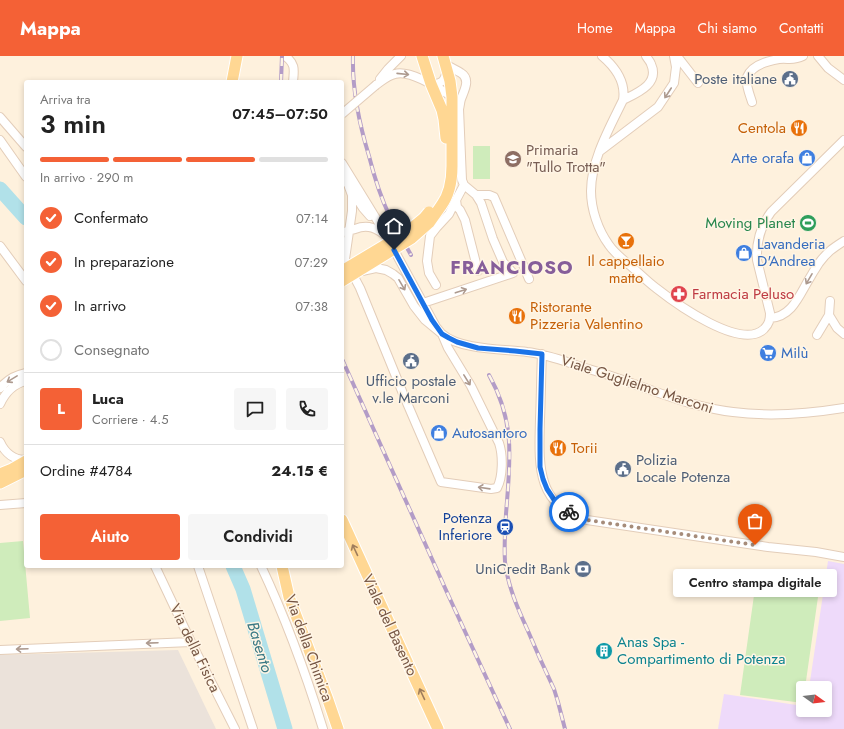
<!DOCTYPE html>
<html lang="it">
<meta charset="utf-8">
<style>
:root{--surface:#fff;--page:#f6f6f6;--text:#222;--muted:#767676;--line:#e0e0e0;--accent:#f46136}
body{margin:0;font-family:Jost,sans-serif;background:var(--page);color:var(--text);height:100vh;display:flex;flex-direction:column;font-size:15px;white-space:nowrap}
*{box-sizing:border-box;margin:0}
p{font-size:13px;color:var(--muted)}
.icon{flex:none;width:22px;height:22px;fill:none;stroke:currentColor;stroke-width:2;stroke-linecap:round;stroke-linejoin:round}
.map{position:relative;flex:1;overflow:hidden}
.side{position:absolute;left:24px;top:24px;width:320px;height:488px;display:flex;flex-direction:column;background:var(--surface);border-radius:4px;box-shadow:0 2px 6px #0003}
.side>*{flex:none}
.needle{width:26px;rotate:105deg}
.controls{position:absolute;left:796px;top:625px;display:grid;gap:8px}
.controls a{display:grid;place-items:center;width:36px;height:36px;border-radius:4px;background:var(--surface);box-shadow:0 2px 6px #0003;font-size:20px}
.pin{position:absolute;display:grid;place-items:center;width:34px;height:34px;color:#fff;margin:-41px -17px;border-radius:50% 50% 50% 0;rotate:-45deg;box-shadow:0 0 4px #0007}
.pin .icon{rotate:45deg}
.courier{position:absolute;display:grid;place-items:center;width:40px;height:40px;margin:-20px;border:3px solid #1a73e8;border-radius:50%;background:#fff;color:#222;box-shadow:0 1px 5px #0007}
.bubble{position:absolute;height:28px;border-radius:4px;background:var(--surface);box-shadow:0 2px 6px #0003;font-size:13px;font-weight:600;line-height:28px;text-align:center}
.overview em{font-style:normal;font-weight:600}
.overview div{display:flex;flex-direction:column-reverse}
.overview{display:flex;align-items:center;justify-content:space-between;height:68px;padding:0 16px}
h1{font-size:26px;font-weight:600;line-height:30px}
.bar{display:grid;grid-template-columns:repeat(4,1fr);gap:6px 4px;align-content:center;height:48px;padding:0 16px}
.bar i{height:5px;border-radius:3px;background:var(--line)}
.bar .current{background:var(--accent)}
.bar p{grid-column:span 4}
.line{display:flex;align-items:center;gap:10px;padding:0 16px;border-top:1px solid var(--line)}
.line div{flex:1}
.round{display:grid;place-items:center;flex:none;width:42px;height:42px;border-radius:4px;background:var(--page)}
ol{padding:0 16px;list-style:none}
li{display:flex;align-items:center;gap:12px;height:44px}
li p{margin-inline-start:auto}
li .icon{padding:4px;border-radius:50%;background:var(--accent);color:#fff;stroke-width:4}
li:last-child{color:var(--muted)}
li i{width:22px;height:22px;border:2px solid var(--line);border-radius:50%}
.cta{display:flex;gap:8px;margin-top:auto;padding:8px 16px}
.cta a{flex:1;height:46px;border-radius:4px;background:var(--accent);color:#fff;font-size:16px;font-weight:600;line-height:46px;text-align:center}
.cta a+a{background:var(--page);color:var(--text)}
header{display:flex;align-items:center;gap:24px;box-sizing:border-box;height:56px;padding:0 20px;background:var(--accent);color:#fff}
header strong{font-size:19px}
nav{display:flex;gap:22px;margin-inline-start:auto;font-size:14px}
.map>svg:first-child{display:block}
.industrial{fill:#ebe2da}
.education{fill:#eedafa}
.green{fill:#cfecbb}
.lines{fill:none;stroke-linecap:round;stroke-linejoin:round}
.river{stroke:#b1e1e9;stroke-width:15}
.minor-casing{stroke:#e3cdb9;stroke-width:10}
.major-casing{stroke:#fff;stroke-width:13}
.minor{stroke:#fff;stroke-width:8}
.major{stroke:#ffd793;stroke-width:11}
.rail-casing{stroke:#b39cc7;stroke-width:4}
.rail{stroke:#fff5e5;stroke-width:2.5;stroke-dasharray:8;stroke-linecap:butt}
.minor-bridge-casing{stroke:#e3cdb9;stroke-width:10;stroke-linecap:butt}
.major-bridge-casing{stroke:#fff;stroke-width:13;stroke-linecap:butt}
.minor-bridge{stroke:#fff;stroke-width:8}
.major-bridge{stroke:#ffd793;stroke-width:11}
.oneway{stroke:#ad9a8f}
.oneway2{stroke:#9f7d5c}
.done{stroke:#a68c7a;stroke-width:4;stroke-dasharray:0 7.2}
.route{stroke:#1a73e8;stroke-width:5}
.labels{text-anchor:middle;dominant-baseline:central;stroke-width:3;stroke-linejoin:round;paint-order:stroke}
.service-label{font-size:15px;fill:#4e5e75;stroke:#fff5e5;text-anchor:end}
.food-label{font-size:15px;fill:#c56008;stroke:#fff5e5;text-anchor:start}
.education-label{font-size:15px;fill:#785e54;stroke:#fff5e5;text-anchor:start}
.shop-label{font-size:15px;fill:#366cbe;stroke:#fff5e5;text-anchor:start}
.leisure-label{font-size:15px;fill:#27864d;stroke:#fff5e5;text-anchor:end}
.health-label{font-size:15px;fill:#be3a42;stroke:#fff5e5;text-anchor:start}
.street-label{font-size:15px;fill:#765644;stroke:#fff5e5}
.transit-label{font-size:15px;fill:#164399;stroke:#fff5e5;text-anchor:end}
.culture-label{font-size:15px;fill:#0d838f;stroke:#fff5e5;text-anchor:start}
.water-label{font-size:16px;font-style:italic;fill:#397884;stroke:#fff5e5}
.district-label{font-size:19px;font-weight:bold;letter-spacing:1px;fill:#865e9a;stroke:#fff5e5}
</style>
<header>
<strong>Mappa</strong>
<nav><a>Home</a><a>Mappa</a><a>Chi siamo</a><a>Contatti</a></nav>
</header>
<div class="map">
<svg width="844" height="673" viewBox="0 0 844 673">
<rect width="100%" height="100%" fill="#fef1dd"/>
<path class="industrial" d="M178,594L216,673H0V599Z"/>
<path class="education" d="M828,505L844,508V673H718L724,638L803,650V654H825V632H809Z"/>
<path class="green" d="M473,90H490V123H473Z
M23,485L30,562L0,565V487Z
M756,525L819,534L805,632H803V647L740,639Z"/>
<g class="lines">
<path class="river" d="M0,133L26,162
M233,510L243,533L285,673"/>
<g class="minor-casing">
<path id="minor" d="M285,0C296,8 294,14 293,26
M602,0C615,11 626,26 623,44C610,71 591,104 591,135C591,153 598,174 609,189C615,198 625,205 633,212C641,219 648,226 656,232C675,247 741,295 764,273C769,268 770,264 770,257L757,204C756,186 760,171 771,156L844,84
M677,0L698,27
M818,0L828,12L844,24
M380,23L388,13L401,0
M431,28C442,28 445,25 447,14
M376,29C382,25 388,19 395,18C410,13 442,34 454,42
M623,44C637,37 660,28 651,8C650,5 647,2 646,0
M752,46C750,39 745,28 747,21C752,9 767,5 779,3C789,2 793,5 803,0
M0,61L26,91
M0,84L26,121
M600,95L658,51L674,27L676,11L674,0
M342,107L385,177
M342,119L363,152L370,160
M464,129L456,144L457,151L460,154L465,164L478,215
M476,139H489L494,141L529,223
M342,176C347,176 350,174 355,173C368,168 377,172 387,181L436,271C438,273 440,276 442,278C460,294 504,293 527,296C546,298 564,305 582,311C599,316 615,321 631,327C665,339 697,352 733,356C770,361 807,358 844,352
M0,190L26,225
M342,198L360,232L404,340L441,426L491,433L497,432C503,421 503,399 499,387L471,330L448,292L442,278L425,264L414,250L398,222L393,218L386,214L376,212L362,215
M345,203L352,155V139L349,131
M436,229L429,217L427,205L430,180L437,171L449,158L456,144
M423,247L513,217L503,206L493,183L481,147L476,139L464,129L462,124L459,53C460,49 460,46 461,43C464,35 471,23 461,17C455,13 450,12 445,7
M829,259L830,245
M770,262C793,261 800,237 811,220C813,216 816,212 819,207C827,196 833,192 844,185
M817,279L829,259L837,272L844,278
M542,298C541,320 541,342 540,363C539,408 535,449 587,464L768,491L816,496L844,501
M0,332C7,324 16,319 26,317
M0,348C5,337 13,328 26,325
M0,386C5,397 14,404 26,404
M0,449L26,447
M155,510L191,586L235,673
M198,510L253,673
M261,510C286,563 306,618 323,673
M0,594L191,586"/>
</g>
<g class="major-casing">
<path id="major" d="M422,0L431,28L442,54L444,63L446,82
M232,26L237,0
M441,150C450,138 452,125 452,110V41L450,25L443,0
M0,418L12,413L26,405
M0,427L26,414
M342,464L438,673
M282,510L289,541L328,644L338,673"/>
</g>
<use href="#minor" class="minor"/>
<use href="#major" class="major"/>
<g class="rail-casing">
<path id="rail" d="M353,0C352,34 359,67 369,100C374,120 381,142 390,161C396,174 404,186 411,199
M281,26L282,0
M342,303L450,543L510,673
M489,319C516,367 510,405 506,458C505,474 504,490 505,506C508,531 518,553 528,575C536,594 545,614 554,633L558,646L565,673"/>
</g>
<use href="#rail" class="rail"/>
<g class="minor-bridge-casing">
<path id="minor-bridge" d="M342,58L376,29"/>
</g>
<g class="major-bridge-casing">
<path id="major-bridge" d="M342,215L407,176L424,162L429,156
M342,225L412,182L429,167L441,150"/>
</g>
<use href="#minor-bridge" class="minor-bridge"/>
<use href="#major-bridge" class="major-bridge"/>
</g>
<defs><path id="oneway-shaft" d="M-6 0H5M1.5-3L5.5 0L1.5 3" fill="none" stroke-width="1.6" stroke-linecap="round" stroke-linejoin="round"/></defs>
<g class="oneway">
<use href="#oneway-shaft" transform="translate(403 18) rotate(6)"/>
<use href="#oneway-shaft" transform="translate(668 37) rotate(123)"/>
<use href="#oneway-shaft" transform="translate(809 223) rotate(120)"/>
<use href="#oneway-shaft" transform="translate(402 229) rotate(60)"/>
<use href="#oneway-shaft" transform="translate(461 235) rotate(-18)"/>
<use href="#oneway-shaft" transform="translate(12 323) rotate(149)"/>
<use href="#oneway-shaft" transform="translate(467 324) rotate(58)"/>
<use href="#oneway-shaft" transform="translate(484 432) rotate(-172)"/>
<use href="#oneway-shaft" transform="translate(152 587) rotate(178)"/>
<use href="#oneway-shaft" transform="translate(22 593) rotate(178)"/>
</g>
<g class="oneway2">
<use href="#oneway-shaft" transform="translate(355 494) rotate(-115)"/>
<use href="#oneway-shaft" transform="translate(422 638) rotate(-115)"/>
</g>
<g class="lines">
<path class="done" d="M569,456L580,462L587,464L755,489"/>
<path class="route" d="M394,194L432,264L442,278L449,282L457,286L478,292L515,295L542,298L540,373V411L543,423L547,433L557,448L569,456"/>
</g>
<defs>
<g id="civic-disc" transform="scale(0.9)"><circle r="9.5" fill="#5c6f8a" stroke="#fff5e5"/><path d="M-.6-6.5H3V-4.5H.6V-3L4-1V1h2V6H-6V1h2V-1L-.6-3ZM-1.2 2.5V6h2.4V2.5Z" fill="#fff"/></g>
<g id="restaurant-disc" transform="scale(0.9)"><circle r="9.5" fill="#e8710a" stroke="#fff5e5"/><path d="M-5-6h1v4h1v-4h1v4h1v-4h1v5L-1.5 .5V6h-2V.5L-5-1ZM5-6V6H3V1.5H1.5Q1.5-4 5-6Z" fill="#fff"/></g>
<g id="shop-disc" transform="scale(0.9)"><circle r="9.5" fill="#3f7fe0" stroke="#fff5e5"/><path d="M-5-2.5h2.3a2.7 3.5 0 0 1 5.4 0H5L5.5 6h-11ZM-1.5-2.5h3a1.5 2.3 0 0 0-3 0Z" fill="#fff"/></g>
<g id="school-disc" transform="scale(0.9)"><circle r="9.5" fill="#8d6e63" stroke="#fff5e5"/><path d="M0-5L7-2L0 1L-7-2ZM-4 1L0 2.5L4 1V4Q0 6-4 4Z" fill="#fff"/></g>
<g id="stadium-disc" transform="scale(0.9)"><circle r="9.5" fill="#2e9e5b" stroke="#fff5e5"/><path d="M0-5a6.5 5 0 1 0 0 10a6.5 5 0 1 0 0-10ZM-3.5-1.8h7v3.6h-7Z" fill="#fff"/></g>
<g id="bar-disc" transform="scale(0.9)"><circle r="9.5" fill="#e8710a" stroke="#fff5e5"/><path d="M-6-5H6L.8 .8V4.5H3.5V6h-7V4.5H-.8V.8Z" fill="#fff"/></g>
<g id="pharmacy-disc" transform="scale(0.9)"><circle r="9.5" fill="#e0444e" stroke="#fff5e5"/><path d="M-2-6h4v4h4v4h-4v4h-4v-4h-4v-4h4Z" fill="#fff"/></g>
<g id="supermarket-disc" transform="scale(0.9)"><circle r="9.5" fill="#3f7fe0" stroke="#fff5e5"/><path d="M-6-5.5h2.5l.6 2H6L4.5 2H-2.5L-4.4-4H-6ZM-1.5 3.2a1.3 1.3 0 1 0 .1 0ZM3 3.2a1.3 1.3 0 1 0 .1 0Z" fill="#fff"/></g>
<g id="station-disc" transform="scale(0.9)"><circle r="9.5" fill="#1a4fb4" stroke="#fff5e5"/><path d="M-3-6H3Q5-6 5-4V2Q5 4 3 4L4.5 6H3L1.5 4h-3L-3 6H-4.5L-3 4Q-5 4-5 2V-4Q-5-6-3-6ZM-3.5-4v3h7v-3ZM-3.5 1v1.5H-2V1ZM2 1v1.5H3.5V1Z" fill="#fff"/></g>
<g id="bank-disc" transform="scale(0.9)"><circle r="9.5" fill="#5c6f8a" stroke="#fff5e5"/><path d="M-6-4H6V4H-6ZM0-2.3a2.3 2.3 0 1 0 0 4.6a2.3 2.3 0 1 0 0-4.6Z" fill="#fff"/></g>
<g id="building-disc" transform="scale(0.9)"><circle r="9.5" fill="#0f9aa8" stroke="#fff5e5"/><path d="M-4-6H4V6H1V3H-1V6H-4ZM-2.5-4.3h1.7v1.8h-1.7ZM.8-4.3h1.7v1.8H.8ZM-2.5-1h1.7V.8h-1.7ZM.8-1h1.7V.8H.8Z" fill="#fff"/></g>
</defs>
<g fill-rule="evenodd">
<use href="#civic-disc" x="790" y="23"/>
<use href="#restaurant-disc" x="799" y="72"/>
<use href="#shop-disc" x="807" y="102"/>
<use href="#school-disc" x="513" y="103"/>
<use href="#stadium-disc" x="808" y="167"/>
<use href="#bar-disc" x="626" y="185"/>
<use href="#shop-disc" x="744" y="197"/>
<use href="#pharmacy-disc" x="679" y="238"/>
<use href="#restaurant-disc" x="517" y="260"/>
<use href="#supermarket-disc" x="768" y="297"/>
<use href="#civic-disc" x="411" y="305"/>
<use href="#shop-disc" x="439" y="377"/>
<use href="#restaurant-disc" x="558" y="392"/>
<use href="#civic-disc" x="623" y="413"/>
<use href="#station-disc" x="505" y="471"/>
<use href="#bank-disc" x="583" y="513"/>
<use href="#building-disc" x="604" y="595"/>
</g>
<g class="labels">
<g class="service-label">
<text x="777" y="23">Poste italiane</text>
<text x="411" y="325" text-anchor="middle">Ufficio postale<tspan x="411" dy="17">v.le Marconi</tspan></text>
<text x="636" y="404" text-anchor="start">Polizia<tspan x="636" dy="17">Locale Potenza</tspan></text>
<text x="570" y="513">UniCredit Bank</text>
</g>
<g class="food-label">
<text x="786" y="72" text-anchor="end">Centola</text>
<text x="626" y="205" text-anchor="middle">Il cappellaio<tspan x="626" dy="17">matto</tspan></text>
<text x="530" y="251">Ristorante<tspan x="530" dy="17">Pizzeria Valentino</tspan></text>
<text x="571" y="392">Torii</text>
</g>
<g class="education-label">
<text x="526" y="94">Primaria<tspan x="526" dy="17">"Tullo Trotta"</tspan></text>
</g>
<g class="shop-label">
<text x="794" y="102" text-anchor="end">Arte orafa</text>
<text x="757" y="188">Lavanderia<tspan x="757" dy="17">D'Andrea</tspan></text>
<text x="781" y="297">Milù</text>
<text x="452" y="377">Autosantoro</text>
</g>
<g class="leisure-label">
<text x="795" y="167">Moving Planet</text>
</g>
<g class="health-label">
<text x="692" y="238">Farmacia Peluso</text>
</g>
<g class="street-label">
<text transform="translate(637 328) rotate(18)">Viale Guglielmo Marconi</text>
<text transform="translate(390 569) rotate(65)">Viale del Basento</text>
<text transform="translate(195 592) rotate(64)">Via della Fisica</text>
<text transform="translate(309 592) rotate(70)">Via della Chimica</text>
</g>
<g class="transit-label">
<text x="492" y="462">Potenza<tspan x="492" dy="17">Inferiore</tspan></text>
</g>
<g class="culture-label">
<text x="617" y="586">Anas Spa -<tspan x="617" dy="17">Compartimento di Potenza</tspan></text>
</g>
<g class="water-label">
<text transform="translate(260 591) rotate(73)">Basento</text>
</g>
<g class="district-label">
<text x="512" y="211">FRANCIOSO</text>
</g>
</g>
</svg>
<div class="controls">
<a><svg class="needle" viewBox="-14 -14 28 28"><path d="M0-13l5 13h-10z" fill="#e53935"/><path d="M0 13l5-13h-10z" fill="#767676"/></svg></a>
</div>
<div class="pin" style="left:755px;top:489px;background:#ea580c"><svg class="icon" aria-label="bag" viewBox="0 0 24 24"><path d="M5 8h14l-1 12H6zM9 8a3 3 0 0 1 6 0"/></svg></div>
<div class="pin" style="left:394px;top:194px;background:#1f2937"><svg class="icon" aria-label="home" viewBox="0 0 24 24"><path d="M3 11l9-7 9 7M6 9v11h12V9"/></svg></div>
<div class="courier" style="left:569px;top:456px"><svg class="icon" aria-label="bike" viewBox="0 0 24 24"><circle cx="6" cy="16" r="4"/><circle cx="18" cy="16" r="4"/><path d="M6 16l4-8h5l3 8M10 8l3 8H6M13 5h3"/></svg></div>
<div class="bubble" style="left:673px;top:513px;width:164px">Centro stampa digitale</div>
<section class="side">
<div class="overview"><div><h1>3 min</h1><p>Arriva tra</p></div><em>07:45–07:50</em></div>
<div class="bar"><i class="current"></i><i class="current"></i><i class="current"></i><i></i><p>In arrivo · 290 m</p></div>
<ol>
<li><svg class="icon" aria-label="check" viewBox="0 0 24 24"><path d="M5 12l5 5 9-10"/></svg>Confermato<p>07:14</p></li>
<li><svg class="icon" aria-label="check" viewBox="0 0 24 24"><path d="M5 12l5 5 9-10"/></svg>In preparazione<p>07:29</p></li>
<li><svg class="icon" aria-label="check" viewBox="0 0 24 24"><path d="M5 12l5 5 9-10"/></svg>In arrivo<p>07:38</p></li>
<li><i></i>Consegnato</li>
</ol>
<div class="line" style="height:72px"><b class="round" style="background:var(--accent);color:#fff">L</b><div><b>Luca</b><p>Corriere · 4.5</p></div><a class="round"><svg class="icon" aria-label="chat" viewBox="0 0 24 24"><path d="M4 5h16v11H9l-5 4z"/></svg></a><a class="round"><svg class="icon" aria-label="phone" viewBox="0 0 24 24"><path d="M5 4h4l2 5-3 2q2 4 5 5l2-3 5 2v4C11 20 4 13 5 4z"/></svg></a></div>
<div class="line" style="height:52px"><div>Ordine #4784</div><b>24.15 €</b></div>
<div class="cta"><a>Aiuto</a><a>Condividi</a></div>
</section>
</div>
